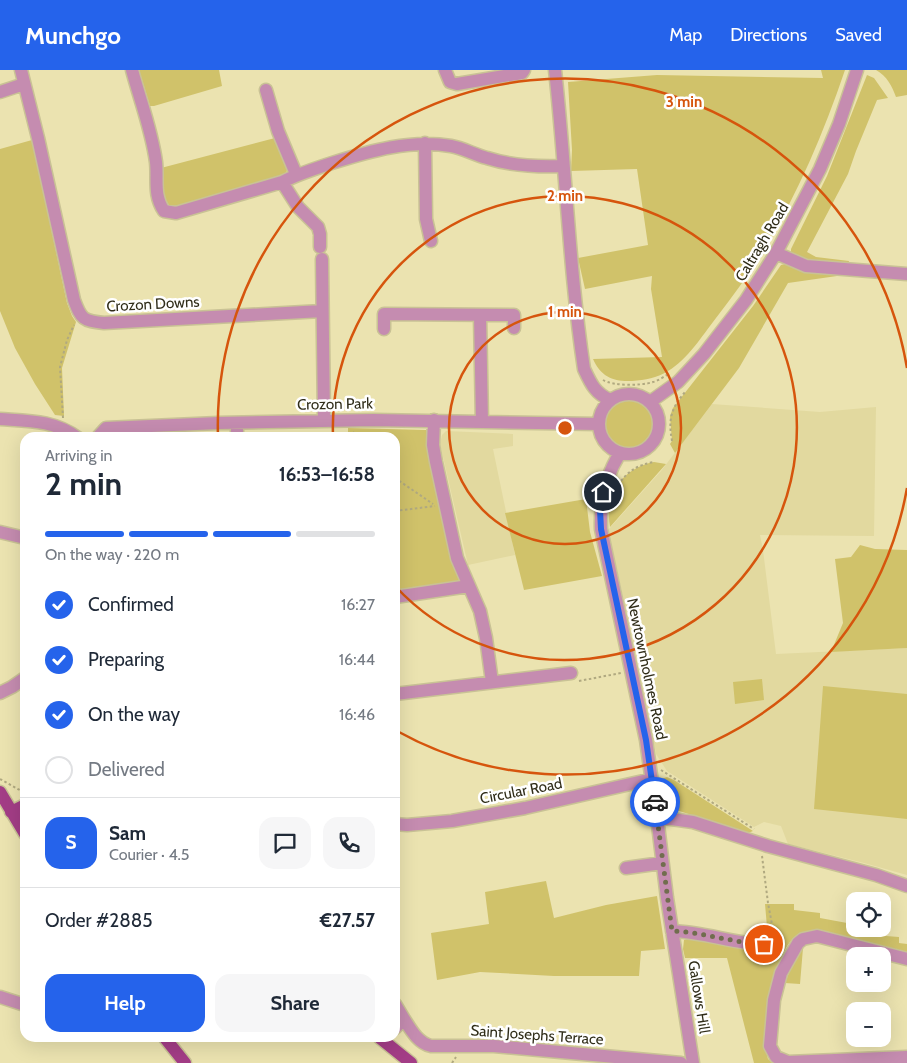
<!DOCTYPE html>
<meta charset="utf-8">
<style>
:root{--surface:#fff;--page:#f6f6f7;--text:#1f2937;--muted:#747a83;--line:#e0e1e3;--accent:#2563eb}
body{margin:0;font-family:Cabin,sans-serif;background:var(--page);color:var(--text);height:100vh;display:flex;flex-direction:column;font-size:19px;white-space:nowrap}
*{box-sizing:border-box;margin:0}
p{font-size:16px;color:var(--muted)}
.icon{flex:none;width:28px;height:28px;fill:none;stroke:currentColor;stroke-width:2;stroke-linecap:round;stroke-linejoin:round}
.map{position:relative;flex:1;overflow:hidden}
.drawer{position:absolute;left:20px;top:362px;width:380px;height:610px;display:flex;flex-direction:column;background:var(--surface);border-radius:15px;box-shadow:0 5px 20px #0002}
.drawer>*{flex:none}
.fabs{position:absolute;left:846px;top:822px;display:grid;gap:10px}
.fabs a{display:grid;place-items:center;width:45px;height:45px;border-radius:10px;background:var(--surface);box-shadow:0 5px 20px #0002;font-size:25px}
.pin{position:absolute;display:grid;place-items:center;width:42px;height:42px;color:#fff;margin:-21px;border:2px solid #fff;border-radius:50%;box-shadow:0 1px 5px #0007}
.courier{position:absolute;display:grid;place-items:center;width:50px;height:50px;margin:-25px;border:4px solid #2563eb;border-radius:50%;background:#fff;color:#222;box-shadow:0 1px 6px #0007}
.summary em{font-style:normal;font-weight:700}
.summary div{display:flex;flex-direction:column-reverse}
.summary{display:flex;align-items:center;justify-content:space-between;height:85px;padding:0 25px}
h1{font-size:32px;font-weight:700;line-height:38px}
.bar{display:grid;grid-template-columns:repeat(4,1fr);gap:8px 5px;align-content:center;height:60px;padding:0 25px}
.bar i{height:6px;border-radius:4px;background:var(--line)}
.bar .current{background:var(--accent)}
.bar p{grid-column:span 4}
.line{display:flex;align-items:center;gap:12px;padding:0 25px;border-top:1px solid var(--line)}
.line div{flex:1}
.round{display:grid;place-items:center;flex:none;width:52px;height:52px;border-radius:15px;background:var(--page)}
ol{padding:0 25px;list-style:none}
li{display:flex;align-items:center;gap:15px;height:55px}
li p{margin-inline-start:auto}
li .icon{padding:5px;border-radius:50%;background:var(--accent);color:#fff;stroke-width:4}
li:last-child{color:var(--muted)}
li i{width:28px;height:28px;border:2px solid var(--line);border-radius:50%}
.action{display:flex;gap:10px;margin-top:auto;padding:10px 25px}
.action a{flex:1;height:58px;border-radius:15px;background:var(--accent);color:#fff;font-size:20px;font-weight:700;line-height:58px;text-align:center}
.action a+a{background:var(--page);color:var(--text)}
header{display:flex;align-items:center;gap:30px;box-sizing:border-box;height:70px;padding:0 25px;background:var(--accent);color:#fff}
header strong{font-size:24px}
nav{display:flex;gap:28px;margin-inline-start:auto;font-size:18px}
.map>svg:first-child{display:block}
.built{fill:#e2d99f}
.green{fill:#d0c26a}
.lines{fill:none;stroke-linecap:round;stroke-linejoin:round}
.minor-casing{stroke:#c9c295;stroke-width:15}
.major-casing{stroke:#c9c295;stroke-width:15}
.path{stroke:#b0a980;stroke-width:2;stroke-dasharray:2.5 2.5;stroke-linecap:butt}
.minor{stroke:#c58cb0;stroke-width:12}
.major{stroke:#a33d86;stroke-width:12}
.done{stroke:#716d4e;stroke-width:5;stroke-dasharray:0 9}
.route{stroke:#2563eb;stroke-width:6}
.ring{fill:none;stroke:#d6550d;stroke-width:2.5}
.labels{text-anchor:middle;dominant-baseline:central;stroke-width:5;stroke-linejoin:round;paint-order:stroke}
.street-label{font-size:15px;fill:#302d19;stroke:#fff}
.centre{fill:#d6550d;stroke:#fff;stroke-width:2.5}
.ring-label{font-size:15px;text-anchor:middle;font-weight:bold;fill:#d6550d;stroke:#fff;stroke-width:5;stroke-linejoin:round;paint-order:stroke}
</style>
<header>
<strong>Munchgo</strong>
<nav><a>Map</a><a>Directions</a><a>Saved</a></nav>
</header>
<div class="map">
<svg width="907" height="993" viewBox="0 0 907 993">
<rect width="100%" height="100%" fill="#ebe3b0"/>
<path class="built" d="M712,334L820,342L876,337L874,466L760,465L763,480L776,584L907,578V805L864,793L788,774L781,756L764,752L754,757L667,701L656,684L643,615L608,460L661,401Z
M446,361L513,364V376L493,379L515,485L468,495L440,374L442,365Z"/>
<path class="green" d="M139,0H219L222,16L154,36H150Z
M821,0H845C824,62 798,123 764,180C750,203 733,226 716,248C702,266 688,289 668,301C656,308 646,310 632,311C614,312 601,307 593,289L662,287L651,219L652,206L585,219L578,188L648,175L637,99L571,101L572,80L568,12L657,5L823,8Z
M876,0H907V25L896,27C892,16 887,6 876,0Z
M867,5L874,8L888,28L877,30L856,81L848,104L807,182L816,187L849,191L848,195L808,193L791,184V179L827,106Z
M275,68L284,86L287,101L283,107L181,138L170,137L162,131L161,98Z
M32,70L67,233L72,246L76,252L62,298L64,346L55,345L35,314L15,278L0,241V79Z
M785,194L795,198L838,202L837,206L788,213L739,298L675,383L670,374L672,371L670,346L673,338L753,236L781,195Z
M603 354a26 26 0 1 1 52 0a26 26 0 1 1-52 0Z
M348,358L426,360L460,511L456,514L395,521V368L348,367Z
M654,392L666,394L610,457C604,425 622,398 654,392Z
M586,429L590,462L602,506L524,520L505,443Z
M860,475L875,479L907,480V578L831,582L843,553L835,489L851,487Z
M762,609L764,630L735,634L733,612Z
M823,616L907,624V749L814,739Z
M667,707L674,710L753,761L748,763L676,740L664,732L661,709Z
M546,811L554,848L606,835L657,826L665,879L641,881L639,906H554L480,902L437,910L431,863L489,854L485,822Z
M765,834H794V840L820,843V848L847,853V858L873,861V865L899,867V873L907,874V884L803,864C800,866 795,868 792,870C774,886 769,952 765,977L768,989L773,993H754L727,888H685L683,879L684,870L688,869L698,871L700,868L756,880H769Z
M803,878L800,914L785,913L796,885Z"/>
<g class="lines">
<g class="minor-casing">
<path id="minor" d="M21,0L38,68L74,230C81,249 83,251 104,253L322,241
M132,0C140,30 152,61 156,92C158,109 153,125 164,141L176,143L282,112C298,104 314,99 332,93C370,81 411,69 451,76C463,78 475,85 487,88C512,96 537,97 563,96
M445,0L450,12L457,14L522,3L524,0
M555,0C566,99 569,200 584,299C591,314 595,323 610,330
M266,20L278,61L296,104
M0,22L24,14
M425,73L426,149L431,171
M282,112L298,137L318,157L320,164V177
M776,183L806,196L907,204
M322,189L324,350
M480,245L482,352
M384,259V244L514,245V258
M599 354a30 30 0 1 1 60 0a30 30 0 1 1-60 0Z
M650,332L678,312L704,284L746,230L776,183L820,99L839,54L857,0
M0,349C29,351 54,350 78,368
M434,350L433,375L436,392L457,488L480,541L486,568L492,612
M237,353V368
M97,368L106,358L218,353L374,350L598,354
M620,383C605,407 600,431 601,459L646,670L657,747L667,828L693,993
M0,462L25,468
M395,527L469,516
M0,623L12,617L25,608
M395,624L571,603
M657,747L693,752L768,776L876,805L907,816
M395,754L407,755L452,751L525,738L652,709
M626,798L662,793
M672,861C703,862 733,873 765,875
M907,889L817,866L803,869L798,873L781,903L774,930L770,976L776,987L788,992L907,987
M0,927L25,935
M395,934L404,949L395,958
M404,949C411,960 418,973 431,976H494L681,993"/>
</g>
<g class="major-casing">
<path id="major" d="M0,722L25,764
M11,742L25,735
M165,968L185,993
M380,968L411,993"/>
</g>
<path class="path" d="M603,310C613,316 641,316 653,312C658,311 663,307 667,305
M63,348L60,297L67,270L74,255
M353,362L358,368
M672,371C668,349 671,338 686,321
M395,408L433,434
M618,415C628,401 637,395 654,392
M395,441L435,436
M579,611L621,603
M661,700L754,759
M0,709L25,723
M762,786L768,833L775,870
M452,993L456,987"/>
<use href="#minor" class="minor"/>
<use href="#major" class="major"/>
</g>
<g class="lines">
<path class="done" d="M655,732L672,861C703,862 733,873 764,874"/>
<path class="route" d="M603,422L600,440L601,459L646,670L655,732"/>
</g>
<g class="ring">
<circle cx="565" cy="358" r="116"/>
<path d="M333 366A232 232 0 1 1 395 516"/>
<path d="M907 418A347 347 0 0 1 397 661M218 367A347 347 0 0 1 907 298"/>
</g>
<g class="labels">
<g class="street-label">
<text transform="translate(762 172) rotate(-59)">Caltragh Road</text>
<text transform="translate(153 234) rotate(-3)">Crozon Downs</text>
<text transform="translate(335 334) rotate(-1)">Crozon Park</text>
<text transform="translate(647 599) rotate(78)">Newtownholmes Road</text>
<text transform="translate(521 721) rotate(-11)">Circular Road</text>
<text transform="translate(699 927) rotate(81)">Gallows Hill</text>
<text transform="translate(537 965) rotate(4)">Saint Josephs Terrace</text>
</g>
</g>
<circle cx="565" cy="358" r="8" class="centre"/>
<g class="ring-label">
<text x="684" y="37">3 min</text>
<text x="565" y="131">2 min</text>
<text x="565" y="247">1 min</text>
</g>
</svg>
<div class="fabs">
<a><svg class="icon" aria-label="locate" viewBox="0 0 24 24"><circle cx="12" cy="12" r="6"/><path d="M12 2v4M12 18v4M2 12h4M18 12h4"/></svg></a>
<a>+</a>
<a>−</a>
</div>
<div class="pin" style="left:764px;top:874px;background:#ea580c"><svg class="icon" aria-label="bag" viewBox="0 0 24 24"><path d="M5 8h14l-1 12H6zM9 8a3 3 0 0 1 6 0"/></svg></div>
<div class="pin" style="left:603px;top:422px;background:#1f2937"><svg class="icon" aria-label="home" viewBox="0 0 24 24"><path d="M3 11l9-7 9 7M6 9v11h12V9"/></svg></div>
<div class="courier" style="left:655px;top:732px"><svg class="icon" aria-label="car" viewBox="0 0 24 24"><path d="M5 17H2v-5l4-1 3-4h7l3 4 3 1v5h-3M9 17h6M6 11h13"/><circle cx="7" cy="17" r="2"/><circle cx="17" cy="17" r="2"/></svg></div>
<section class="drawer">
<div class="summary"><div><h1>2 min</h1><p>Arriving in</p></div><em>16:53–16:58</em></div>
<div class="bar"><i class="current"></i><i class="current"></i><i class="current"></i><i></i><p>On the way · 220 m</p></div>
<ol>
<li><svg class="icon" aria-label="check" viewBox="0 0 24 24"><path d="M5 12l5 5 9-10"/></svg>Confirmed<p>16:27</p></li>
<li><svg class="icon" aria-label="check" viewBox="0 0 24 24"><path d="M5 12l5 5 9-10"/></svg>Preparing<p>16:44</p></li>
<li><svg class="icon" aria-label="check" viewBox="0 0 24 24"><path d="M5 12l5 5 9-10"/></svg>On the way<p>16:46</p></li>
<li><i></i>Delivered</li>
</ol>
<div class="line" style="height:90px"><b class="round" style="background:var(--accent);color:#fff">S</b><div><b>Sam</b><p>Courier · 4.5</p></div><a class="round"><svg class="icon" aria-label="chat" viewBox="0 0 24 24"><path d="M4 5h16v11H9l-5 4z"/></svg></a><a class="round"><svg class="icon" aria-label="phone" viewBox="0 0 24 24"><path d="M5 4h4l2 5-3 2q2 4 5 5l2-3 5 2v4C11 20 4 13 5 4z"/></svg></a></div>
<div class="line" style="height:65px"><div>Order #2885</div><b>€27.57</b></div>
<div class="action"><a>Help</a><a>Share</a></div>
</section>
</div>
